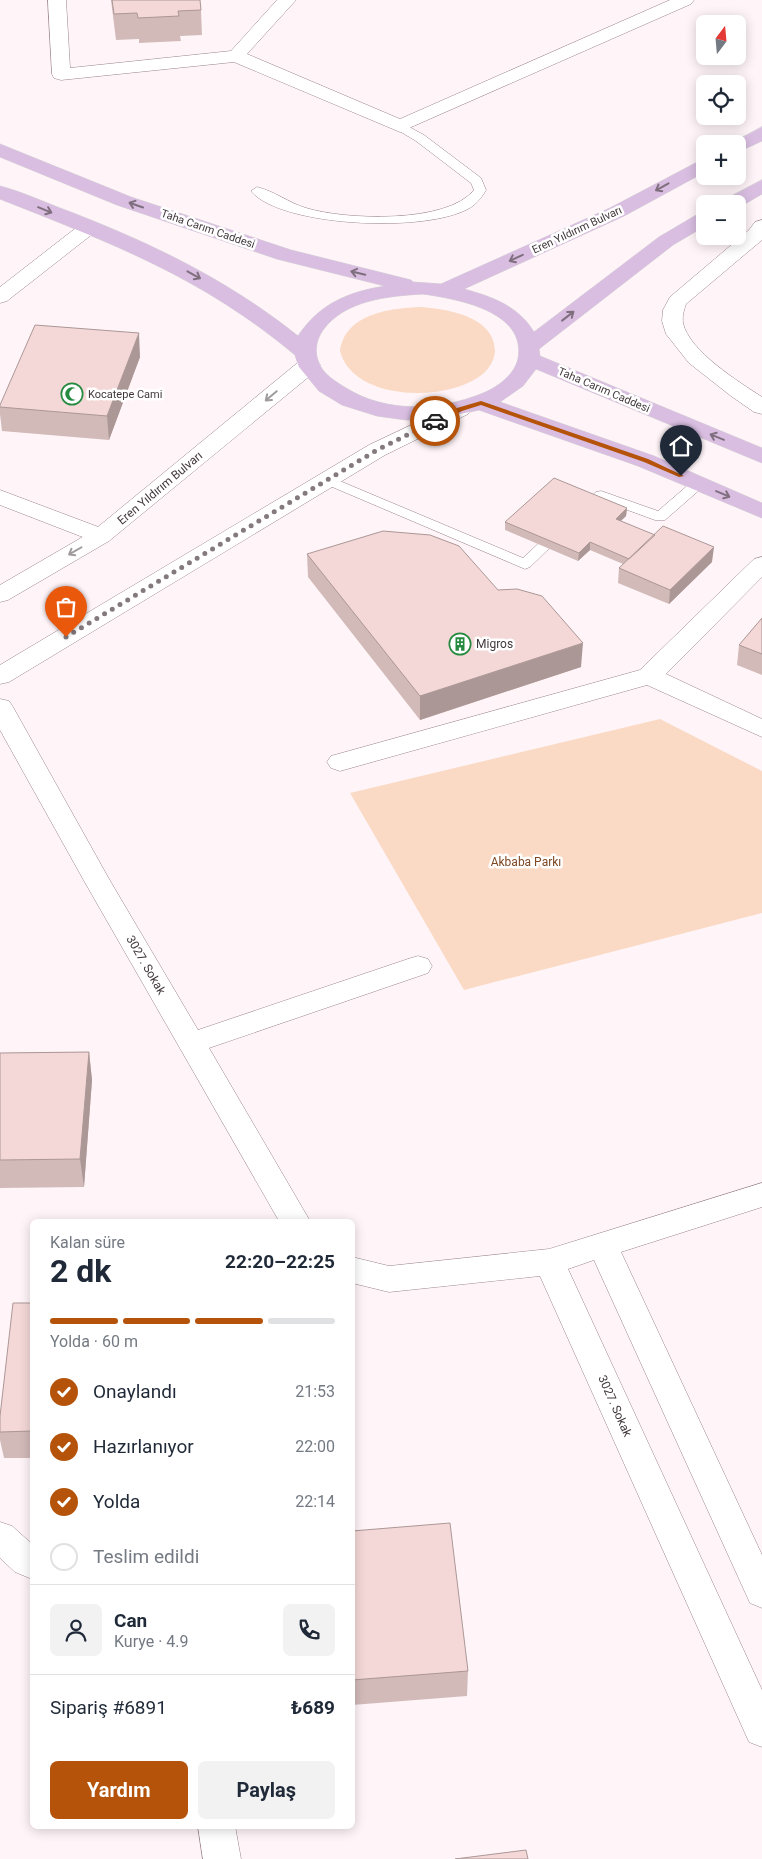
<!DOCTYPE html>
<html lang="tr">
<meta charset="utf-8">
<style>
:root{--surface:#fff;--page:#f2f2f3;--text:#1f2937;--muted:#747a83;--line:#e0e1e3;--accent:#b45309}
body{margin:0;font-family:Roboto,sans-serif;background:var(--page);color:var(--text);height:100vh;display:flex;flex-direction:column;font-size:19px;white-space:nowrap}
*{box-sizing:border-box;margin:0}
p{font-size:16px;color:var(--muted)}
.icon{flex:none;width:28px;height:28px;fill:none;stroke:currentColor;stroke-width:2;stroke-linecap:round;stroke-linejoin:round}
.map{position:relative;flex:1;overflow:hidden}
.sheet{position:absolute;left:30px;top:1219px;width:325px;height:610px;display:flex;flex-direction:column;background:var(--surface);border-radius:8px;box-shadow:0 2px 12px #0003}
.sheet>*{flex:none}
.needle{width:32px;rotate:16deg}
.controls{position:absolute;left:696px;top:15px;display:grid;gap:10px}
.controls a{display:grid;place-items:center;width:50px;height:50px;border-radius:8px;background:var(--surface);box-shadow:0 2px 12px #0003;font-size:25px}
.pin{position:absolute;display:grid;place-items:center;width:42px;height:42px;color:#fff;margin:-51px -21px;border-radius:50% 50% 50% 0;rotate:-45deg;box-shadow:0 0 5px #0007}
.pin .icon{rotate:45deg}
.courier{position:absolute;display:grid;place-items:center;width:50px;height:50px;margin:-25px;border:4px solid #b45309;border-radius:50%;background:#fff;color:#222;box-shadow:0 1px 6px #0007}
.headline em{font-style:normal;font-weight:700}
.headline div{display:flex;flex-direction:column-reverse}
.headline{display:flex;align-items:center;justify-content:space-between;height:85px;padding:0 20px}
h1{font-size:32px;font-weight:700;line-height:38px}
.bar{display:grid;grid-template-columns:repeat(4,1fr);gap:8px 5px;align-content:center;height:60px;padding:0 20px}
.bar i{height:6px;border-radius:4px;background:var(--line)}
.bar .active{background:var(--accent)}
.bar p{grid-column:span 4}
.line{display:flex;align-items:center;gap:12px;padding:0 20px;border-top:1px solid var(--line)}
.line div{flex:1}
.round{display:grid;place-items:center;flex:none;width:52px;height:52px;border-radius:8px;background:var(--page)}
ol{padding:0 20px;list-style:none}
li{display:flex;align-items:center;gap:15px;height:55px}
li p{margin-inline-start:auto}
li .icon{padding:5px;border-radius:50%;background:var(--accent);color:#fff;stroke-width:4}
li:last-child{color:var(--muted)}
li i{width:28px;height:28px;border:2px solid var(--line);border-radius:50%}
.action{display:flex;gap:10px;margin-top:auto;padding:10px 20px}
.action a{flex:1;height:58px;border-radius:8px;background:var(--accent);color:#fff;font-size:20px;font-weight:700;line-height:58px;text-align:center}
.action a+a{background:var(--page);color:var(--text)}
.map>svg:first-child{display:block}
.green{fill:#fbdac5}
.lines{fill:none;stroke-linecap:round;stroke-linejoin:round}
.lane-casing{stroke:#9a838d;stroke-width:1}
.street-casing{stroke:#9a838d;stroke-width:1}
.secondary-casing{stroke:#9a838d;stroke-width:1}
.primary-casing{stroke:#d5d3d4;stroke-width:1}
.lane{fill:#fff;fill-rule:evenodd}
.street{fill:#fff;fill-rule:evenodd}
.secondary{fill:#fff;fill-rule:evenodd}
.primary{fill:#d9bee1;fill-rule:evenodd}
.wall{fill:#d2bab9}
.shaded-wall{fill:#ab9796}
.building{fill:#f4d8d7;stroke:#ab9796}
.oneway{stroke:#7e6e7e}
.oneway2{stroke:#a09c9e}
.route{fill:#b45309}
.done{stroke:#847a7e;stroke-width:5;stroke-dasharray:0 9}
.labels{text-anchor:middle;dominant-baseline:central;stroke-width:5;stroke-linejoin:round;paint-order:stroke}
.far-street-label{font-size:11px;fill:#42383c;stroke:#fff}
.far-poi-label{font-size:11px;fill:#42383c;stroke:#fff;text-anchor:start}
.street-label{font-size:12px;fill:#42383c;stroke:#fff}
.poi-label{font-size:12px;fill:#42383c;stroke:#fff;text-anchor:start}
.park-label{font-size:12px;fill:#7e4823;stroke:#fff}
</style>
<div class="map">
<svg width="762" height="1859" viewBox="0 0 762 1859">
<rect width="100%" height="100%" fill="#fff5f9"/>
<path class="green" d="M421,307C446,309 494,316 495,350C495,359 490,367 484,373C450,403 353,402 340,351C345,314 390,308 421,307Z
M660,719L762,771V913L464,990L350,793Z"/>
<g class="lines">
<g class="lane-casing">
<path id="lane" d="M400,122L424,135L481,178L486,190C483,195 479,201 474,205C438,234 281,228 251,191L257,187C274,191 289,203 306,208C345,220 447,224 474,190L471,183L416,141L396,129L394,126L396,123Z
M328,476L523,558L555,528L560,526L567,531L530,567L525,569L323,483L321,480Z
M699,479L706,483L704,486L665,520H655L603,501L586,515H576L574,512L596,492L601,491L658,511L694,480Z"/>
</g>
<g class="street-casing">
<path id="street" d="M48,0H66L70,68L231,51L277,0H296L247,54L400,119L670,0H694L691,4L400,132L234,62L61,80L54,78L52,74Z
M762,220V240L686,304C684,310 682,316 683,323C689,351 739,382 762,397V414L754,412L731,396L689,363L666,334L662,321L663,310L670,297L749,230L755,222Z
M88,222L95,224L98,228L95,232L7,301L0,303V287L81,224Z
M0,490L109,531L113,536L109,541L101,543L93,541L0,505Z
M762,557V577L666,674L762,719V737L647,685L340,771L331,768L327,762L331,756L640,670L754,559Z
M0,699L9,701L13,707L109,879L198,1030L408,959L418,956L428,959L432,966L428,973L209,1048L310,1221H279L83,879L0,730Z
M762,1183V1207L621,1252L762,1555V1608L750,1603L594,1260L568,1269L762,1690V1747L749,1742L540,1276L389,1292L352,1283V1257L389,1266L549,1249Z
M0,1522L12,1526L32,1544V1579L15,1572L0,1558Z
M198,1826H235L241,1859H203Z"/>
</g>
<g class="secondary-casing">
<path id="secondary" d="M309,359L317,360L320,365L317,370L109,541L8,600L0,602V585L93,531L301,360Z
M460,402L468,404L471,409L468,414L385,455L9,682L0,684V665L369,445Z"/>
</g>
<g class="primary-casing">
<path id="primary" d="M762,127V141L738,152V144H730Z
M0,144L131,197L291,250L411,280L413,282L441,284L610,208L705,158V172L624,216L464,289C493,297 518,306 534,332L659,237L698,214L705,212V226L673,245L539,349L540,356L762,448V463L536,369L523,386L500,402L654,456L762,503V518L638,466L479,410L436,419L406,420L377,416L342,405L319,391L299,367L295,355C202,277 111,243 0,199V186C23,192 46,203 68,211C151,243 228,280 298,336C319,304 348,292 385,286L277,259L117,205L0,157ZM423,294C457,299 527,311 518,359C514,376 496,388 481,394C438,411 386,413 346,388C336,382 323,374 319,363C314,352 316,340 323,330C345,300 388,296 423,294Z
M762,180V194L738,208V204H721L724,200Z"/>
</g>
<use href="#lane" class="lane"/>
<use href="#street" class="street"/>
<use href="#secondary" class="secondary"/>
<use href="#primary" class="primary"/>
</g>
<path class="wall" d="M111,0H200L201,10L202,35L180,36L181,41L139,43V39L116,40Z
M140,357L109,440L2,431L0,414V405Z
M627,508L626,516L621,521L712,562L669,604L618,583L619,568L623,564L590,550L578,561L505,530V522Z
M307,554L498,590L581,667L420,720L308,577Z
M762,618V675L737,665L739,645Z
M89,1052L92,1080L84,1187L0,1188V1053Z
M32,1303V1458H4L0,1440V1416Z
M352,1531L468,1671L467,1696L352,1705Z"/>
<path class="shaded-wall" d="M139,333L140,357L109,440L107,416Z
M627,508L626,516L615,526L616,519Z
M590,542V550L578,561L579,553Z
M714,547L712,562L669,604L670,590Z
M583,643L581,667L420,720V696Z
M89,1052L92,1080L84,1187L80,1159Z"/>
<path class="building" d="M112,0H200L201,10L178,11L179,16L138,18L137,13L114,14Z
M35,325L139,333L107,416L0,407V405Z
M554,478L627,508L616,519L655,535L629,559L590,542L579,553L505,522Z
M663,526L714,547L670,590L619,568Z
M383,531L430,535L459,546L498,590L517,589L542,596L583,643L420,696L307,554Z
M762,618V654L739,645Z
M89,1052L80,1159L0,1160V1053Z
M13,1303H32V1431L0,1432V1416Z
M450,1523L468,1671L352,1680V1531Z
M526,1850L528,1859H455Z"/>
<defs><path id="oneway-shaft" d="M-6 0H5M1.5-3L5.5 0L1.5 3" fill="none" stroke-width="1.6" stroke-linecap="round" stroke-linejoin="round" transform="scale(1.25)"/></defs>
<g class="oneway">
<use href="#oneway-shaft" transform="translate(662 187) rotate(151)"/>
<use href="#oneway-shaft" transform="translate(136 205) rotate(-161)"/>
<use href="#oneway-shaft" transform="translate(45 210) rotate(22)"/>
<use href="#oneway-shaft" transform="translate(516 258) rotate(155)"/>
<use href="#oneway-shaft" transform="translate(358 273) rotate(-166)"/>
<use href="#oneway-shaft" transform="translate(194 275) rotate(29)"/>
<use href="#oneway-shaft" transform="translate(568 316) rotate(-38)"/>
<use href="#oneway-shaft" transform="translate(717 437) rotate(-158)"/>
<use href="#oneway-shaft" transform="translate(723 494) rotate(23)"/>
</g>
<g class="oneway2">
<use href="#oneway-shaft" transform="translate(271 396) rotate(140)"/>
<use href="#oneway-shaft" transform="translate(75 551) rotate(150)"/>
</g>
<path class="route" d="M481,401L648,459L684,476L679,477L644,462L481,405L462,411L438,423L432,421L457,408Z"/>
<g class="lines">
<path class="done" d="M66,637L377,450L435,421"/>
</g>
<defs>
<g id="mosque-ring" transform="scale(1.125)"><circle r="9.5" fill="#fff" stroke="#248a40" stroke-width="1.5"/><path d="M3.5-4.9A6 6 0 1 0 3.5 4.9A5 5 0 1 1 3.5-4.9Z" fill="#248a40"/></g>
<g id="building-ring" transform="scale(1.125)"><circle r="9.5" fill="#fff" stroke="#248a40" stroke-width="1.5"/><path d="M-4-6H4V6H1V3H-1V6H-4ZM-2.5-4.3h1.7v1.8h-1.7ZM.8-4.3h1.7v1.8H.8ZM-2.5-1h1.7V.8h-1.7ZM.8-1h1.7V.8H.8Z" fill="#248a40"/></g>
</defs>
<g fill-rule="evenodd">
<use href="#mosque-ring" x="72" y="394"/>
<use href="#building-ring" x="460" y="644"/>
</g>
<g class="labels">
<g class="far-street-label">
<text transform="translate(208 229) rotate(19)">Taha Carım Caddesi</text>
<text transform="translate(577 230) rotate(-25)">Eren Yıldırım Bulvarı</text>
<text transform="translate(604 390) rotate(23)">Taha Carım Caddesi</text>
</g>
<g class="far-poi-label">
<text x="88" y="394">Kocatepe Cami</text>
</g>
<g class="street-label">
<text transform="translate(160 488) rotate(-40)">Eren Yıldırım Bulvarı</text>
<text transform="translate(146 965) rotate(60)">3027. Sokak</text>
<text transform="translate(615 1406) rotate(66)">3027. Sokak</text>
</g>
<g class="poi-label">
<text x="476" y="644">Migros</text>
</g>
<g class="park-label">
<text x="526" y="862">Akbaba Parkı</text>
</g>
</g>
</svg>
<div class="controls">
<a><svg class="needle" viewBox="-14 -14 28 28"><path d="M0-13l5 13h-10z" fill="#e53935"/><path d="M0 13l5-13h-10z" fill="#747a83"/></svg></a>
<a><svg class="icon" aria-label="locate" viewBox="0 0 24 24"><circle cx="12" cy="12" r="6"/><path d="M12 2v4M12 18v4M2 12h4M18 12h4"/></svg></a>
<a>+</a>
<a>−</a>
</div>
<div class="pin" style="left:66px;top:637px;background:#ea580c"><svg class="icon" aria-label="bag" viewBox="0 0 24 24"><path d="M5 8h14l-1 12H6zM9 8a3 3 0 0 1 6 0"/></svg></div>
<div class="pin" style="left:681px;top:476px;background:#1f2937"><svg class="icon" aria-label="home" viewBox="0 0 24 24"><path d="M3 11l9-7 9 7M6 9v11h12V9"/></svg></div>
<div class="courier" style="left:435px;top:421px"><svg class="icon" aria-label="car" viewBox="0 0 24 24"><path d="M5 17H2v-5l4-1 3-4h7l3 4 3 1v5h-3M9 17h6M6 11h13"/><circle cx="7" cy="17" r="2"/><circle cx="17" cy="17" r="2"/></svg></div>
<section class="sheet">
<div class="headline"><div><h1>2 dk</h1><p>Kalan süre</p></div><em>22:20–22:25</em></div>
<div class="bar"><i class="active"></i><i class="active"></i><i class="active"></i><i></i><p>Yolda · 60 m</p></div>
<ol>
<li><svg class="icon" aria-label="check" viewBox="0 0 24 24"><path d="M5 12l5 5 9-10"/></svg>Onaylandı<p>21:53</p></li>
<li><svg class="icon" aria-label="check" viewBox="0 0 24 24"><path d="M5 12l5 5 9-10"/></svg>Hazırlanıyor<p>22:00</p></li>
<li><svg class="icon" aria-label="check" viewBox="0 0 24 24"><path d="M5 12l5 5 9-10"/></svg>Yolda<p>22:14</p></li>
<li><i></i>Teslim edildi</li>
</ol>
<div class="line" style="height:90px"><a class="round"><svg class="icon" aria-label="person" viewBox="0 0 24 24"><circle cx="12" cy="8" r="4"/><path d="M4 21q1-7 8-7t8 7"/></svg></a><div><b>Can</b><p>Kurye · 4.9</p></div><a class="round"><svg class="icon" aria-label="phone" viewBox="0 0 24 24"><path d="M5 4h4l2 5-3 2q2 4 5 5l2-3 5 2v4C11 20 4 13 5 4z"/></svg></a></div>
<div class="line" style="height:65px"><div>Sipariş #6891</div><b>₺689</b></div>
<div class="action"><a>Yardım</a><a>Paylaş</a></div>
</section>
</div>
